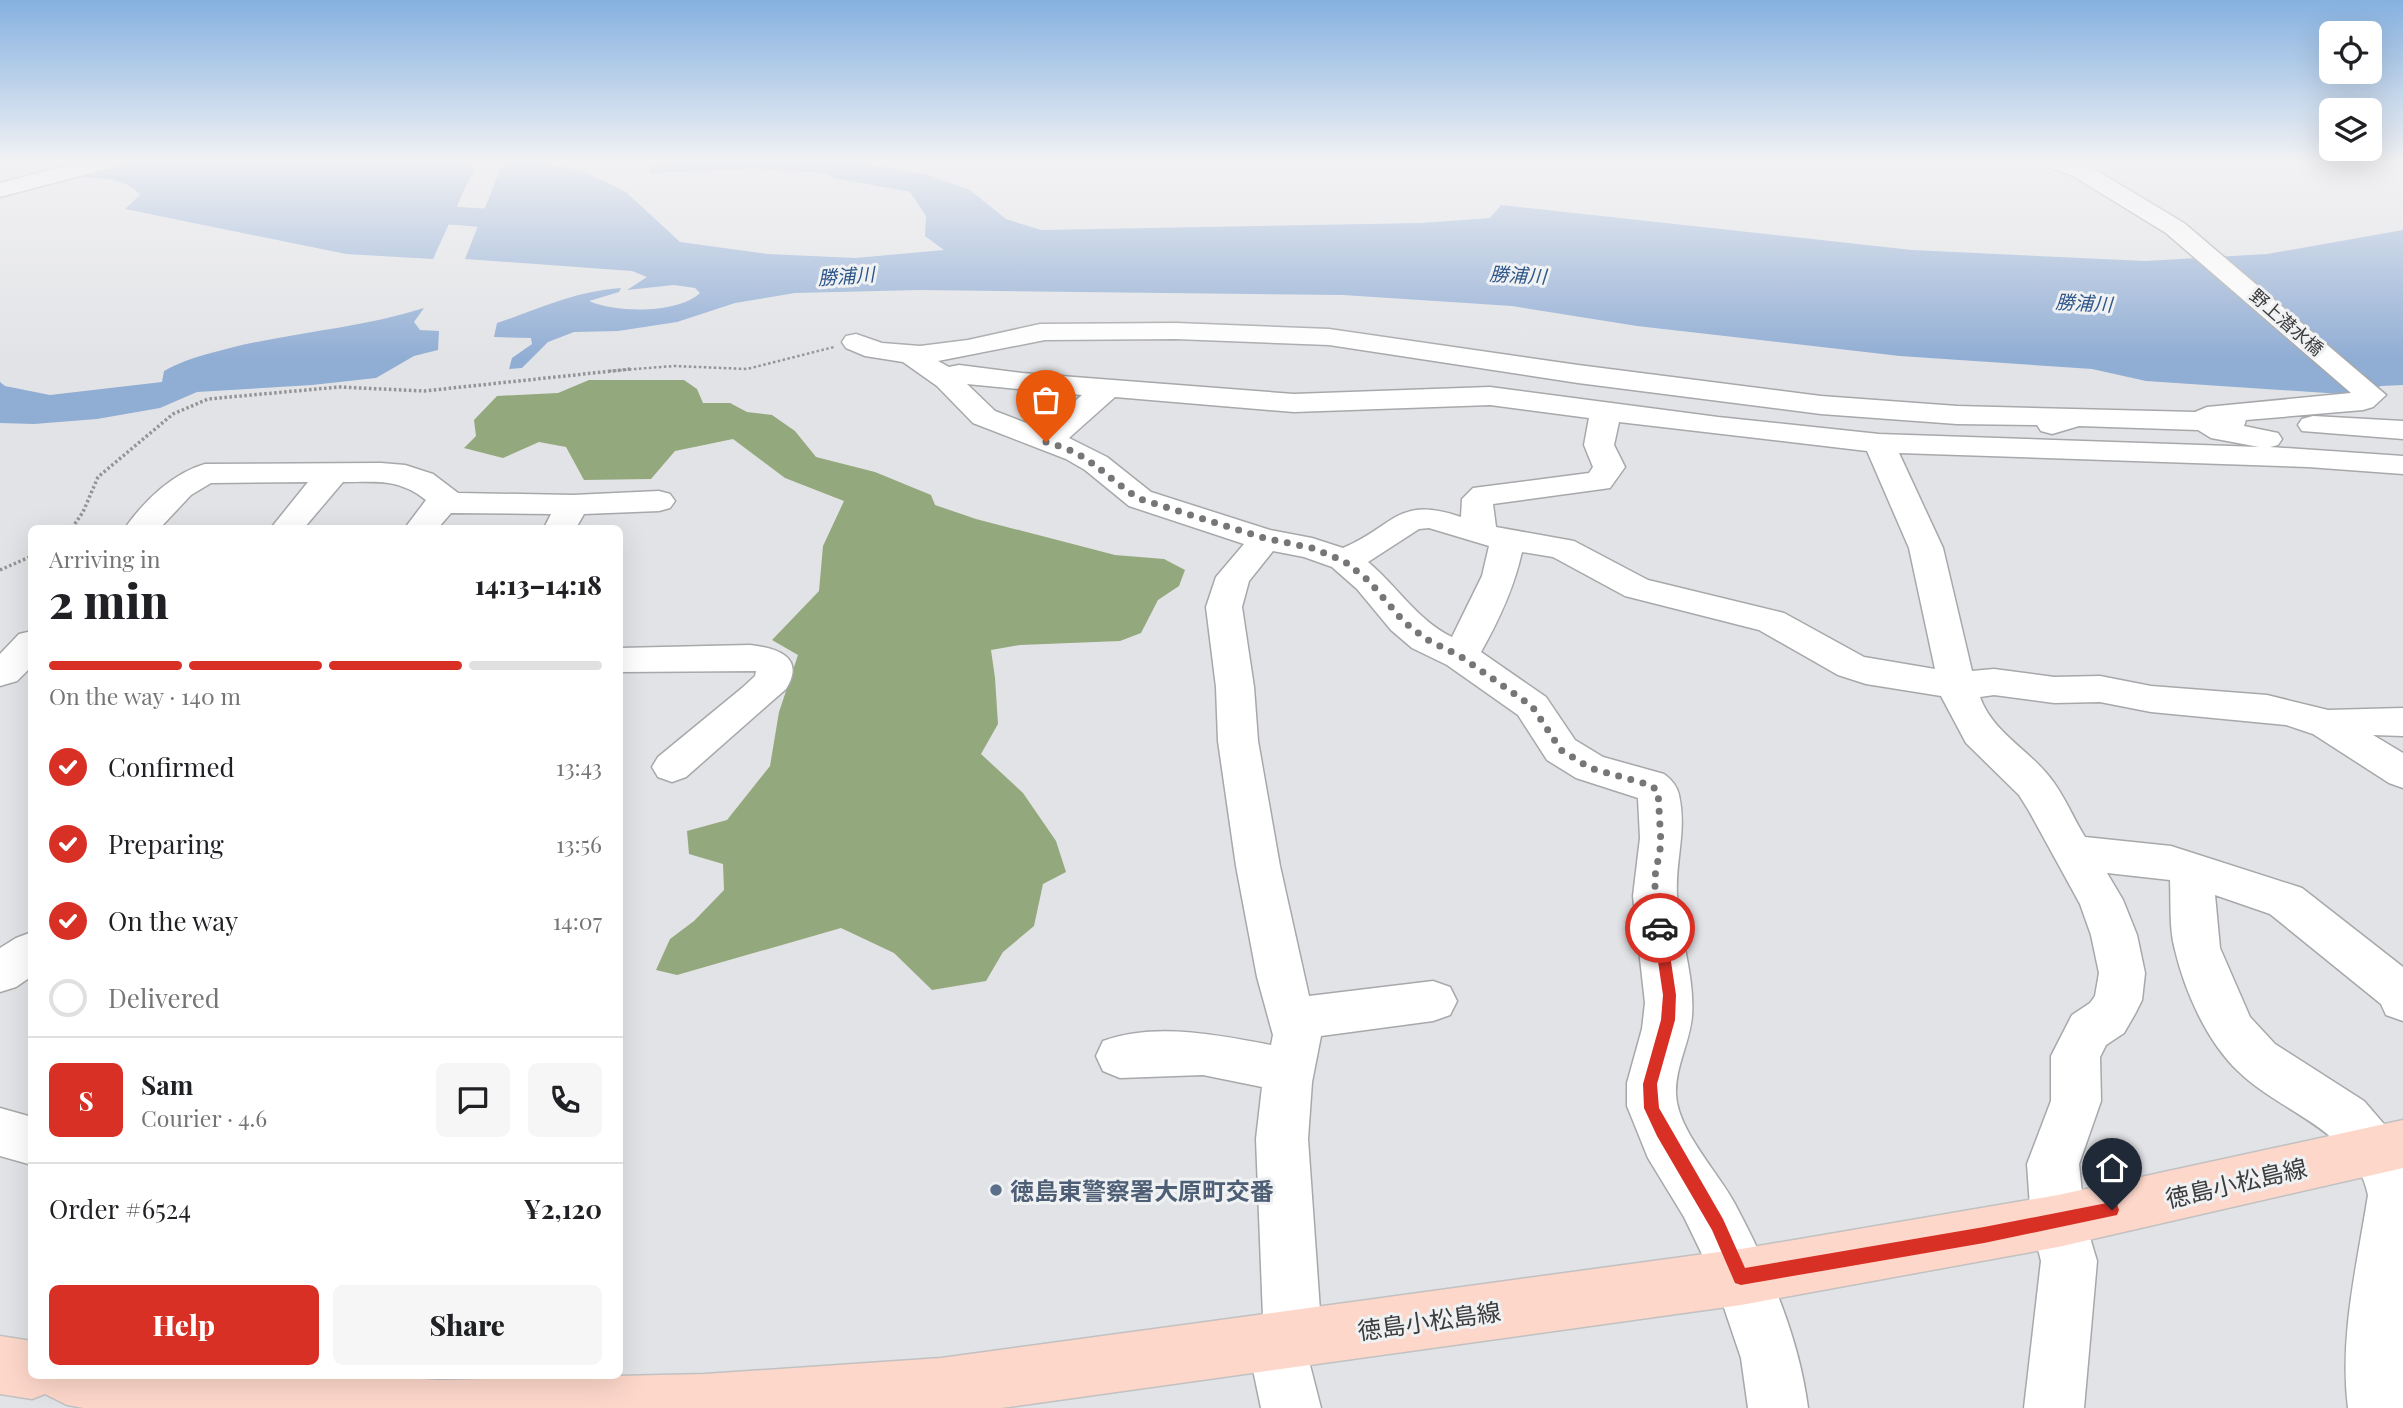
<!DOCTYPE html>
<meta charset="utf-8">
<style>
:root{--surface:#fff;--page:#f6f6f6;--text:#202124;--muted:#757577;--line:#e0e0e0;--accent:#d93025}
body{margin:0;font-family:"Playfair Display","Noto Sans JP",serif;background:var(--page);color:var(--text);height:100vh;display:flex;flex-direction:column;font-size:26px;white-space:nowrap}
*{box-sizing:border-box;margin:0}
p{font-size:23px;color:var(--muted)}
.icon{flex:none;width:38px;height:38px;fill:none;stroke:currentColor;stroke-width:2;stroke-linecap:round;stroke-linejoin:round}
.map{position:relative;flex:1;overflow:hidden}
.panel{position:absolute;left:28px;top:525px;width:595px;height:854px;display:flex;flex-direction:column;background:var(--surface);border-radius:10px;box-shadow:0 7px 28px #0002}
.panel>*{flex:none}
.fabs{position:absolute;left:2319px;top:21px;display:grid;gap:14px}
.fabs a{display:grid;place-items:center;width:63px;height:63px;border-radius:10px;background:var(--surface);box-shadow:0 7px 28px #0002;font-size:35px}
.pin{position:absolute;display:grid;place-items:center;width:60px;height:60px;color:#fff;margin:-72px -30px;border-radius:50% 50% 50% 0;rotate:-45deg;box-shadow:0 0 7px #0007}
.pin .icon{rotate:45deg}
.courier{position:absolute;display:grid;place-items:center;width:70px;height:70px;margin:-35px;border:5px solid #d93025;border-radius:50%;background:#fff;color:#222;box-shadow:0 2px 9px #0007}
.headline em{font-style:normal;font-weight:800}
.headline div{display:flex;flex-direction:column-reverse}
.headline{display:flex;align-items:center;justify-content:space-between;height:119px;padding:0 21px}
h1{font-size:46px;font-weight:800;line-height:52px}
.bar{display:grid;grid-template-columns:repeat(4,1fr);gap:10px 7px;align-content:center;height:84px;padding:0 21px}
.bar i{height:9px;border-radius:5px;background:var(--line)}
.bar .on{background:var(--accent)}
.bar p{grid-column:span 4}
.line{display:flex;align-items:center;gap:18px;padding:0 21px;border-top:2px solid var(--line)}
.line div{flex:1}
.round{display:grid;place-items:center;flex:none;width:74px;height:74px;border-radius:10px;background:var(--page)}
ol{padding:0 21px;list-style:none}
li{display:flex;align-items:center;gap:21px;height:77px}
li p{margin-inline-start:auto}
li .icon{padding:7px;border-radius:50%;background:var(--accent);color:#fff;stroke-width:4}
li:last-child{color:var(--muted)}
li i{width:38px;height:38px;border:4px solid var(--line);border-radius:50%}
.primary-button{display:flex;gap:14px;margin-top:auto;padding:14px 21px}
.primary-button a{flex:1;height:80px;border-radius:10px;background:var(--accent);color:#fff;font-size:28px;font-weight:800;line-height:80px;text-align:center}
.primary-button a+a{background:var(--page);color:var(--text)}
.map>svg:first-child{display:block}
.forest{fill:#94a87d}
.water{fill:#90add4}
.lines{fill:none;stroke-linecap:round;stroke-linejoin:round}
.river{fill:#90add4;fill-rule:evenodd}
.minor-casing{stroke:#a7a8aa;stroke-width:3}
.major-casing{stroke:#c1c1c1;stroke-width:3}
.path-far1{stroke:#949496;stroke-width:2.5;stroke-dasharray:2.5 2.5;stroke-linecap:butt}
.path{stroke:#949496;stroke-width:3.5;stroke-dasharray:2.5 2.5;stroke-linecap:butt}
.minor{fill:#fff;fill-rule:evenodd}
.major{fill:#fdd7ca;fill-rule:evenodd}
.route{fill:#d93025}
.done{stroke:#767678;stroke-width:7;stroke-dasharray:0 12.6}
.service-dot{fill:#5c6f8a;stroke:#eff1f3;stroke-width:2.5}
.labels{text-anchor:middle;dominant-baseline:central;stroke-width:6;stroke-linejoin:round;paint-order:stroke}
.far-street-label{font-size:18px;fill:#3c3c3d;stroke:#eff1f3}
.far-water-label{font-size:19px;font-style:italic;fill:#305789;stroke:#eff1f3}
.near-street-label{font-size:24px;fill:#3c3c3d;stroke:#eff1f3}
.near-service-label{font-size:24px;font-weight:bold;fill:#4e5e75;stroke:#eff1f3;text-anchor:start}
</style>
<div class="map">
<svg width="2403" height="1408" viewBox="0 0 2403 1408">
<rect width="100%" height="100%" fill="#e2e3e6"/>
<path class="forest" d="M589,380H684L697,389L703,403H730L747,412L772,415L795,431L816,457L875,472L931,495L935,505L976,519L1115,555L1164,559L1185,570L1179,586L1158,600L1141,633L1120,641L1020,645L991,650L995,678L998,724L981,754L1023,793L1056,841L1066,872L1043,884L1034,926L1003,952L986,981L932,990L894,953L841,928L677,975L656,970L670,939L694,921L724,890L723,864L689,854L687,831L727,820L770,766L779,712L798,655L772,640L819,591L823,546L844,501L785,478L733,439L675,451L651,479L584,480L566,447L539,442L503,458L464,448L476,436L474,420L497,396L558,393Z"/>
<path class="water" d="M84,162H477L433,259L346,254L125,209L140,195C119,167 48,181 15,182Z
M503,162H539L583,171L626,192L680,242L768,254L855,258L944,250L925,236L926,216L910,192L834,178L824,173L753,169L651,173L649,167L677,162H856L928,175L970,190L1006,219L1041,230L1421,223L1490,218L1501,205L1912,250L2145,261L2267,254L2403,230V385L2381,386L2357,395L2146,381L2092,369L1900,356L1637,326L1512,306L1343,295L920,290L795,293L735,303L677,322L618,331L574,332L548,342L522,368L509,369L512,358L532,344L531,338L494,337L497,323C542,308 572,292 621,288L619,292L589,301C616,313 678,314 700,293L695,288L674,285L627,290L647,277L632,271L465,259Z
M424,308L414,322L420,330L439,331L438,350L414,356L376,378L312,385L197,392L160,408L97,419L34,424L0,423V382L5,386L50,395L162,382L164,371C185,359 207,354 230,348C294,332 361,328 424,308Z"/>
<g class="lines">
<path class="river" d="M384,202L550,213L561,216L566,223L561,230L550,233L373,218L368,211L373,204Z"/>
<g class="minor-casing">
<path id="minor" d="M80,162H117L114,167L0,197V183Z
M2045,162H2077L2089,166L2184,223L2386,395L2373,407L2363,410L2246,420L2244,426L2278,433L2282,439L2278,445L2270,447L2403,456V474L2308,467L1899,453L1943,548L1972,671L1994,669L2054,677L2100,676L2151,686L2267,695L2328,710L2403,708V736L2373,735L2403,753V788L2389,783L2313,734L2286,725L2151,712L2100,702L2054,703L1994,695L1980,697C1992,731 2026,748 2048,775C2064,794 2072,816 2085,837L2171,846L2302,888L2403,967V1021L2386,1015L2381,1004L2270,914L2215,895L2220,948L2250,1017L2275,1044L2364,1101L2403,1146V1408H2348C2339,1337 2357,1265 2368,1195C2355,1130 2281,1113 2239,1072C2207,1042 2185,992 2175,950C2169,928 2171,902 2170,880L2107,873L2123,900L2137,935L2145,973L2142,1000L2135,1014L2124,1033L2106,1045L2100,1057L2101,1101L2079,1164L2085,1221L2097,1261L2084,1408H2024L2041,1261L2031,1221L2027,1164L2051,1101V1056L2072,1015L2090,1003L2095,996L2099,973L2091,935L2080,904L2029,811L2019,795L1966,743L1941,696L1866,684L1838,675L1759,630L1625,596L1553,557L1522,552C1514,588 1499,620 1481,652L1546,697L1575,740L1603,757L1664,774C1672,780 1677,786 1679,795C1687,831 1675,861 1677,895C1679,936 1695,975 1692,1016C1690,1042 1675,1067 1676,1094C1677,1130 1718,1172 1735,1204C1769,1268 1799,1337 1808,1408H1748L1741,1358L1715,1281L1684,1217L1648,1158L1627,1106V1083L1642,1029L1645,1003L1633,896L1640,838L1638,798L1576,778L1547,760L1518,715L1447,665L1412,648L1391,630L1357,589L1332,567L1304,557L1273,551L1249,581L1242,607L1254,687L1258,741L1280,866L1309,996L1433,981L1450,987L1457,1001L1450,1015L1433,1021L1321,1036L1312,1082L1308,1139L1322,1339L1313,1359L1309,1361L1321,1408H1261L1247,1341L1256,1321L1263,1317L1256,1139L1262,1087L1203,1075L1120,1078L1103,1071L1096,1056L1103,1041C1155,1022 1218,1035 1271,1045L1273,1035L1257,977L1236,866L1218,741L1216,687L1206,607L1216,577L1244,544L1129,506L1085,470L1066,459L973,423L937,386L903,362L865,356L846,348L842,342L846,336L856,334L882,343L920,346L968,340L1040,324L1176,323L1329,329L1578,365L1821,396L1957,406L2195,412L2207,407L2351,393L2166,233L2073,176L2048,167ZM1176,339L1329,345L1578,383L1821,414L1957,424L2037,425L2041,431L2052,434L2079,426L2198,430L2211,438L2259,447L1879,434L1718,417L1490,387L1294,394L1022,373L959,365L949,367L938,361L1045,340ZM967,384L1082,395L1042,429L995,411ZM1115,397L1294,412L1490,405L1589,418L1584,445L1593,467L1589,473L1473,488L1462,499L1461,517C1397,495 1395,526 1343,548L1312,538L1270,530L1151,492L1107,457L1069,438ZM1619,422L1867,451L1909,548L1935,669L1864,657L1784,613L1648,580L1574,541L1496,527L1493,504L1610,488L1625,467L1614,445ZM1429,528L1489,546L1482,576L1452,637C1417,620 1398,587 1368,562L1419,529Z
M2313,416L2403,421V439L2302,431L2298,425L2302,419Z
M381,463L405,465L433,474L458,493L573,495L659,491L670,494L675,501L670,508L659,511L584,514L576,528H544L551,514L451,513L438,528H405L426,500C398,478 377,482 343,482L304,528H271L308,482L211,483L191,495L160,528H125C144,501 173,473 205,464Z
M32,631V666L17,681L0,686V654L19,634Z
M750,645C777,648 806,657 786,689L686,777L672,782L658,777L652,767L658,757L742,688L755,676L756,671L620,672V648Z
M32,932V976L16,987L0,992V948L16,938Z
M0,1108L32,1117V1165L0,1156Z"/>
</g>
<g class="major-casing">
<path id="major" d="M2403,1120V1168L2058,1247L1741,1305L1001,1408H84L67,1405L45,1394L32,1399L0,1394V1336L32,1341V1376H382L438,1380L705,1374L941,1358L1741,1249L2058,1195Z"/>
</g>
<path class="path-far1" d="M609,371L674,366L747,369L834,347"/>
<path class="path" d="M72,528L83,512L98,477L173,414L208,399L339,387L424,391L631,369
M0,570L32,556"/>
<use href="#minor" class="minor"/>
<use href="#major" class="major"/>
</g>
<linearGradient id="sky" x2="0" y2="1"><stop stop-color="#85b1e0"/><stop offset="0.45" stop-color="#f2f2f4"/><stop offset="1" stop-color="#f2f2f4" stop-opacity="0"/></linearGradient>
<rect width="2403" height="359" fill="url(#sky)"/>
<path class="route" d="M1660,923L1666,928L1676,995L1675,1020L1657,1084L1659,1108L1723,1219L1745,1268L1984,1227L2112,1202L2117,1204L2119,1210L2117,1215L1984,1243L1741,1285L1735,1283L1712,1230L1657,1136L1644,1108L1643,1084L1661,1020L1663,995L1653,928Z"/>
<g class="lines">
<path class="done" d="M1046,442C1092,454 1103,476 1140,499L1264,538L1312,548L1344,561L1369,581L1404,622L1426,639L1460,656L1532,706L1561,750L1590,768L1650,785L1658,791L1661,844L1655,876V899L1660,928"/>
</g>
<circle class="service-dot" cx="996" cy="1190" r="7"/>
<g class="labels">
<g class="far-street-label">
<text transform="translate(2287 322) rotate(41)">野上潜水橋</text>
</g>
<g class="far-water-label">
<text transform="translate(1518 274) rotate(3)">勝浦川</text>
<text transform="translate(846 275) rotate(-4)">勝浦川</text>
<text transform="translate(2084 302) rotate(3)">勝浦川</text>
</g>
<g class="near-street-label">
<text transform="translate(2236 1182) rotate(-13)">徳島小松島線</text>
<text transform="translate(1429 1320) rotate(-8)">徳島小松島線</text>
</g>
<g class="near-service-label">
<text x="1010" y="1190">徳島東警察署大原町交番</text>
</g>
</g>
</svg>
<div class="fabs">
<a><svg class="icon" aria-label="locate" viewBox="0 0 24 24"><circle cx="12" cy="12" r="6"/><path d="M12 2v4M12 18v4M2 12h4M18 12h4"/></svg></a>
<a><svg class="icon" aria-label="layers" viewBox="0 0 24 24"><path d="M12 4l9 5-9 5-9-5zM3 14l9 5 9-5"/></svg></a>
</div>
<div class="pin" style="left:1046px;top:442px;background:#ea580c"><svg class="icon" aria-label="bag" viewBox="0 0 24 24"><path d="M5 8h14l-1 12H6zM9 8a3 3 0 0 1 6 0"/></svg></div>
<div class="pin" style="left:2112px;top:1210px;background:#1f2937"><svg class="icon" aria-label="home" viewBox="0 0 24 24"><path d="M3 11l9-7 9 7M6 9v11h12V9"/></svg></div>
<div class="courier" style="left:1660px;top:928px"><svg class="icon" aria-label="car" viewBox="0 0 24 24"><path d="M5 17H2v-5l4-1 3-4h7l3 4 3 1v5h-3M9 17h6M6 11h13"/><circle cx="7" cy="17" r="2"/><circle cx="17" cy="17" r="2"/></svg></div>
<section class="panel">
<div class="headline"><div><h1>2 min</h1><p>Arriving in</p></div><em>14:13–14:18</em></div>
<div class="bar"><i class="on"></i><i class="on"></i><i class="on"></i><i></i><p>On the way · 140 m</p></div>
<ol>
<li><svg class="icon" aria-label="check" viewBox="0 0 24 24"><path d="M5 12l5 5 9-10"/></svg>Confirmed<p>13:43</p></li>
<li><svg class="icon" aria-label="check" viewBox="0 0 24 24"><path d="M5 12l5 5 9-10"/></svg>Preparing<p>13:56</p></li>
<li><svg class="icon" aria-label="check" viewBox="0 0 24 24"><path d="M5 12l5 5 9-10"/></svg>On the way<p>14:07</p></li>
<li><i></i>Delivered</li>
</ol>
<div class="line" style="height:126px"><b class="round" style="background:var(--accent);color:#fff">S</b><div><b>Sam</b><p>Courier · 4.6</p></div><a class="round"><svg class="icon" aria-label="chat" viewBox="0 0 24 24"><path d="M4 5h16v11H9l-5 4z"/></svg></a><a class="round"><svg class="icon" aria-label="phone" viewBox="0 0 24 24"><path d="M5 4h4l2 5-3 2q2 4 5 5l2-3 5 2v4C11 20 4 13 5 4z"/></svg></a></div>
<div class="line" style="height:91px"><div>Order #6524</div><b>¥2,120</b></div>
<div class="primary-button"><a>Help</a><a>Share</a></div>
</section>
</div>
